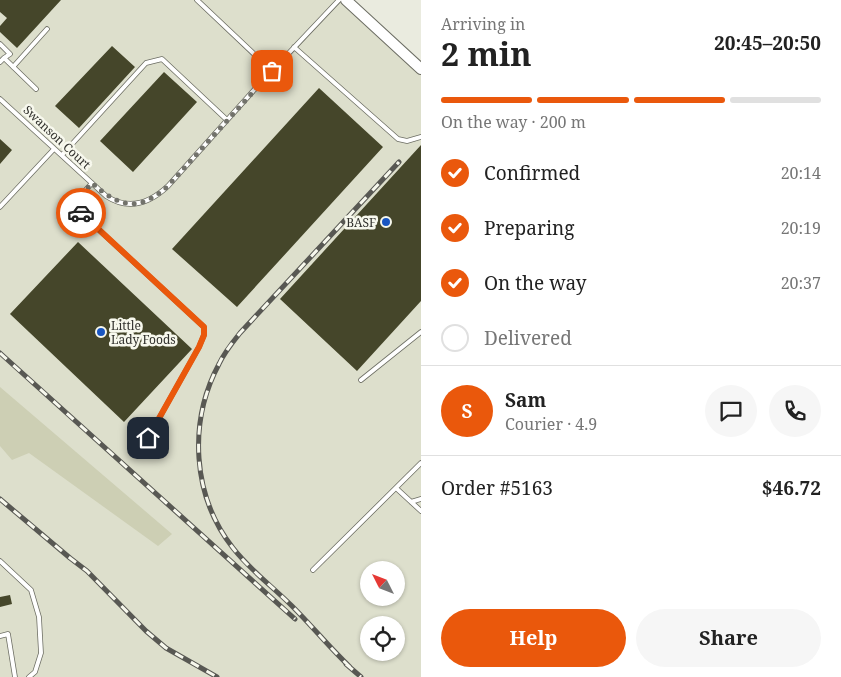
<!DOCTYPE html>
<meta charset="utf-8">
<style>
:root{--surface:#fff;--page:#f6f6f6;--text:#222;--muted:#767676;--line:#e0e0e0;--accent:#ea580c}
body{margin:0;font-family:"Noto Serif",serif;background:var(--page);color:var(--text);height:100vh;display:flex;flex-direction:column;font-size:19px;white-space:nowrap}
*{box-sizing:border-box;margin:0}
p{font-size:16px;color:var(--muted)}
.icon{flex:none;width:28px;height:28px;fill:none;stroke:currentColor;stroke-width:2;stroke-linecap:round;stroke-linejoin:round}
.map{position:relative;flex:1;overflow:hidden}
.drawer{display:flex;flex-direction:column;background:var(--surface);width:420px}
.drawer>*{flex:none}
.needle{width:32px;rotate:312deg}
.fabs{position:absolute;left:360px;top:561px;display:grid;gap:10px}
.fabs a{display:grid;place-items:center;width:45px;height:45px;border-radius:50%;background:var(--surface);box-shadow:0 1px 4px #0004;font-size:25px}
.pin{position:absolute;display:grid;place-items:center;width:42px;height:42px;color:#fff;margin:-21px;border-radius:10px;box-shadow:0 2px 8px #0006}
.courier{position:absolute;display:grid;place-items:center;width:50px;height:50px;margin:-25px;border:4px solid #ea580c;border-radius:50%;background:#fff;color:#222;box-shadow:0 1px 6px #0007}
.overview em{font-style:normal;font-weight:700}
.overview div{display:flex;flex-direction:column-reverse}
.overview{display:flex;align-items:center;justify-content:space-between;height:85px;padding:0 20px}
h1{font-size:32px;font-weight:700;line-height:38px}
.bar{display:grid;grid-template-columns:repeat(4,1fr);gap:8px 5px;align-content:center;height:60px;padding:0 20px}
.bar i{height:6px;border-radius:4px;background:var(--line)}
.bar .on{background:var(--accent)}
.bar p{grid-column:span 4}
.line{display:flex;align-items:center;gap:12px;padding:0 20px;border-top:1px solid var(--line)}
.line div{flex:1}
.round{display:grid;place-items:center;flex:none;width:52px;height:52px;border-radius:26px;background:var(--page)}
ol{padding:0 20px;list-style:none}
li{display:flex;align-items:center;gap:15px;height:55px}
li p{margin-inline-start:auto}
li .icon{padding:5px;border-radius:50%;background:var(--accent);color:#fff;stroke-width:4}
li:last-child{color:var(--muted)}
li i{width:28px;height:28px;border:2px solid var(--line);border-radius:50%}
.primary-button{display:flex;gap:10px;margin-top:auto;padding:10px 20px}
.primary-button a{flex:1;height:58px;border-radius:30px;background:var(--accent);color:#fff;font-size:20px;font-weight:700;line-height:58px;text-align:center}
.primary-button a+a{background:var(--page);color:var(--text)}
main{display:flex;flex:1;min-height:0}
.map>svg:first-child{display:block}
.built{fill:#dddfcc;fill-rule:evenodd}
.green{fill:#cdcfb4}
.building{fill:#45462a}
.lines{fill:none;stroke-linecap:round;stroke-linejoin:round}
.service-casing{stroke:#6c6d63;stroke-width:5.5}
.tertiary-casing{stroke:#6c6d63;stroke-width:12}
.service{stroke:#fff;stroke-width:4}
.tertiary{stroke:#fff;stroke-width:10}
.rail-casing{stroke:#585853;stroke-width:5}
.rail{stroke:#f7f8ed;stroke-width:3;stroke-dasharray:9;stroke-linecap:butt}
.done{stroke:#72726b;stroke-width:5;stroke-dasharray:0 9}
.route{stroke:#ea580c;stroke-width:6}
.poi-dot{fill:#1956c2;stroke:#f7f8ed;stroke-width:2}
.labels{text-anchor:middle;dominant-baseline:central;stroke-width:5;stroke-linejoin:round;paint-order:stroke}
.street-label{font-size:12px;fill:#31312d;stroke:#f7f8ed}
.poi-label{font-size:12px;fill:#31312d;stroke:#f7f8ed;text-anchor:end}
</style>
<main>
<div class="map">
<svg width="421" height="677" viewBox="0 0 421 677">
<rect width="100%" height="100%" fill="#eaebdf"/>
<path class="built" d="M0,0H351L421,64V677H0ZM369,570H396V598H369ZM369,625H396V652H369Z"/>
<path class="green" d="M0,387L172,534L158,546L29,453L12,460L0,446Z"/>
<path class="building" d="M0,0H61L17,48L0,32V26L7,18L0,12Z
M112,46L135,67L79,128L55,106Z
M164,72L197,102L133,172L100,141Z
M319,88L383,147L237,307L172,249Z
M0,139L12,150L0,164Z
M421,145V301L357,371L280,299Z
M78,242L192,349L124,422L10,314Z
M10,595L12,604L0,607V597Z"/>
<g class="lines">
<g class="service-casing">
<path id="service" d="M197,0L272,71
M0,44L10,54L4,58
M294,47L398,139L407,141L421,137
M0,62L4,58L36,89
M13,67L47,29
M0,99L106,196C129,211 150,203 168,186L254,90L339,0
M62,155L146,63L162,59L227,120
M92,183L72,205L204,327V335L199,347L148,438
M0,207L54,149
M361,380L421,332
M396,488L421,511
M411,502L421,499
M0,561L31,590L39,617L41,653L35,672L29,677
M313,570L421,463
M0,636L8,634L15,677"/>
</g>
<g class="tertiary-casing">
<path id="tertiary" d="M346,0L421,69"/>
</g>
<use href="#service" class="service"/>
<use href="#tertiary" class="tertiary"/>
<g class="rail-casing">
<path id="rail" d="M0,353L295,619
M0,499L70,558L87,571L146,631L166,648L217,677
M346,664L361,677
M350,667C330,648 312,626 292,606C273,587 250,570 233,548C192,496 188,422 219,364C224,353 232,343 240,333L399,162"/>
</g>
<use href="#rail" class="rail"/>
</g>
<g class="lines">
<path class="done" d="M81,213L72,205L92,183C120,208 139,212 168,186L272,71"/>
<path class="route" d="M81,213L204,327V335L199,347L148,438"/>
</g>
<g class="poi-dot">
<circle cx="386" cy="222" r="5"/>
<circle cx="101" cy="332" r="5"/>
</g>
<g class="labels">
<g class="street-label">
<text transform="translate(57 137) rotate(43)">Swanson Court</text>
</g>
<g class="poi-label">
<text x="376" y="222">BASF</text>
<text x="111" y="325" text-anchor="start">Little<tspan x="111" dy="14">Lady Foods</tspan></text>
</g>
</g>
</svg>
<div class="fabs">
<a><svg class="needle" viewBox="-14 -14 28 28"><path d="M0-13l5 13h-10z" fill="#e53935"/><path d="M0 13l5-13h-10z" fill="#767676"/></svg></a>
<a><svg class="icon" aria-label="locate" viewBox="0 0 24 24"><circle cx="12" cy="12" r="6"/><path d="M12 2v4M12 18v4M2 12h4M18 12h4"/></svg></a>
</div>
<div class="pin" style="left:272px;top:71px;background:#ea580c"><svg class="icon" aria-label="bag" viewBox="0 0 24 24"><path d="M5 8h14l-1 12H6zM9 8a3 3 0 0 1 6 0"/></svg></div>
<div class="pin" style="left:148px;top:438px;background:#1f2937"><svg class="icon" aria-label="home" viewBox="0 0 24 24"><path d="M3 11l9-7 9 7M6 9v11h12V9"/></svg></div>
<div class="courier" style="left:81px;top:213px"><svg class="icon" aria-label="car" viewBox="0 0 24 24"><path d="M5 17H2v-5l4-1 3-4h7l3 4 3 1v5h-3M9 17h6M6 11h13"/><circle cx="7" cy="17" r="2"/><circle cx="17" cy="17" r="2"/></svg></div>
</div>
<section class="drawer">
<div class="overview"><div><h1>2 min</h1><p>Arriving in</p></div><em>20:45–20:50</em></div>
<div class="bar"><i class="on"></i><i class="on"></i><i class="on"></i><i></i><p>On the way · 200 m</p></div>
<ol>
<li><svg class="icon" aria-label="check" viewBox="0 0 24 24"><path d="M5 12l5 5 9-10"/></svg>Confirmed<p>20:14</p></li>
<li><svg class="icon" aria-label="check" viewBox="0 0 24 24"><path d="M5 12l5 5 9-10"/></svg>Preparing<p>20:19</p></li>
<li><svg class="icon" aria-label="check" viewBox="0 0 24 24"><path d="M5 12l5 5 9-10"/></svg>On the way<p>20:37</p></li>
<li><i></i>Delivered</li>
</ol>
<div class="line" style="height:90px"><b class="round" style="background:var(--accent);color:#fff">S</b><div><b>Sam</b><p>Courier · 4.9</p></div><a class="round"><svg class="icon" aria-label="chat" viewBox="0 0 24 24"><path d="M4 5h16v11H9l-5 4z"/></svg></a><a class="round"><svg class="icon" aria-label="phone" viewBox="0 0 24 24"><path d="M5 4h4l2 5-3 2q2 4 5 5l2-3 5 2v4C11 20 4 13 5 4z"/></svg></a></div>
<div class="line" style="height:65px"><div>Order #5163</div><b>$46.72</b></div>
<div class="primary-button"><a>Help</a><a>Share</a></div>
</section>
</main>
